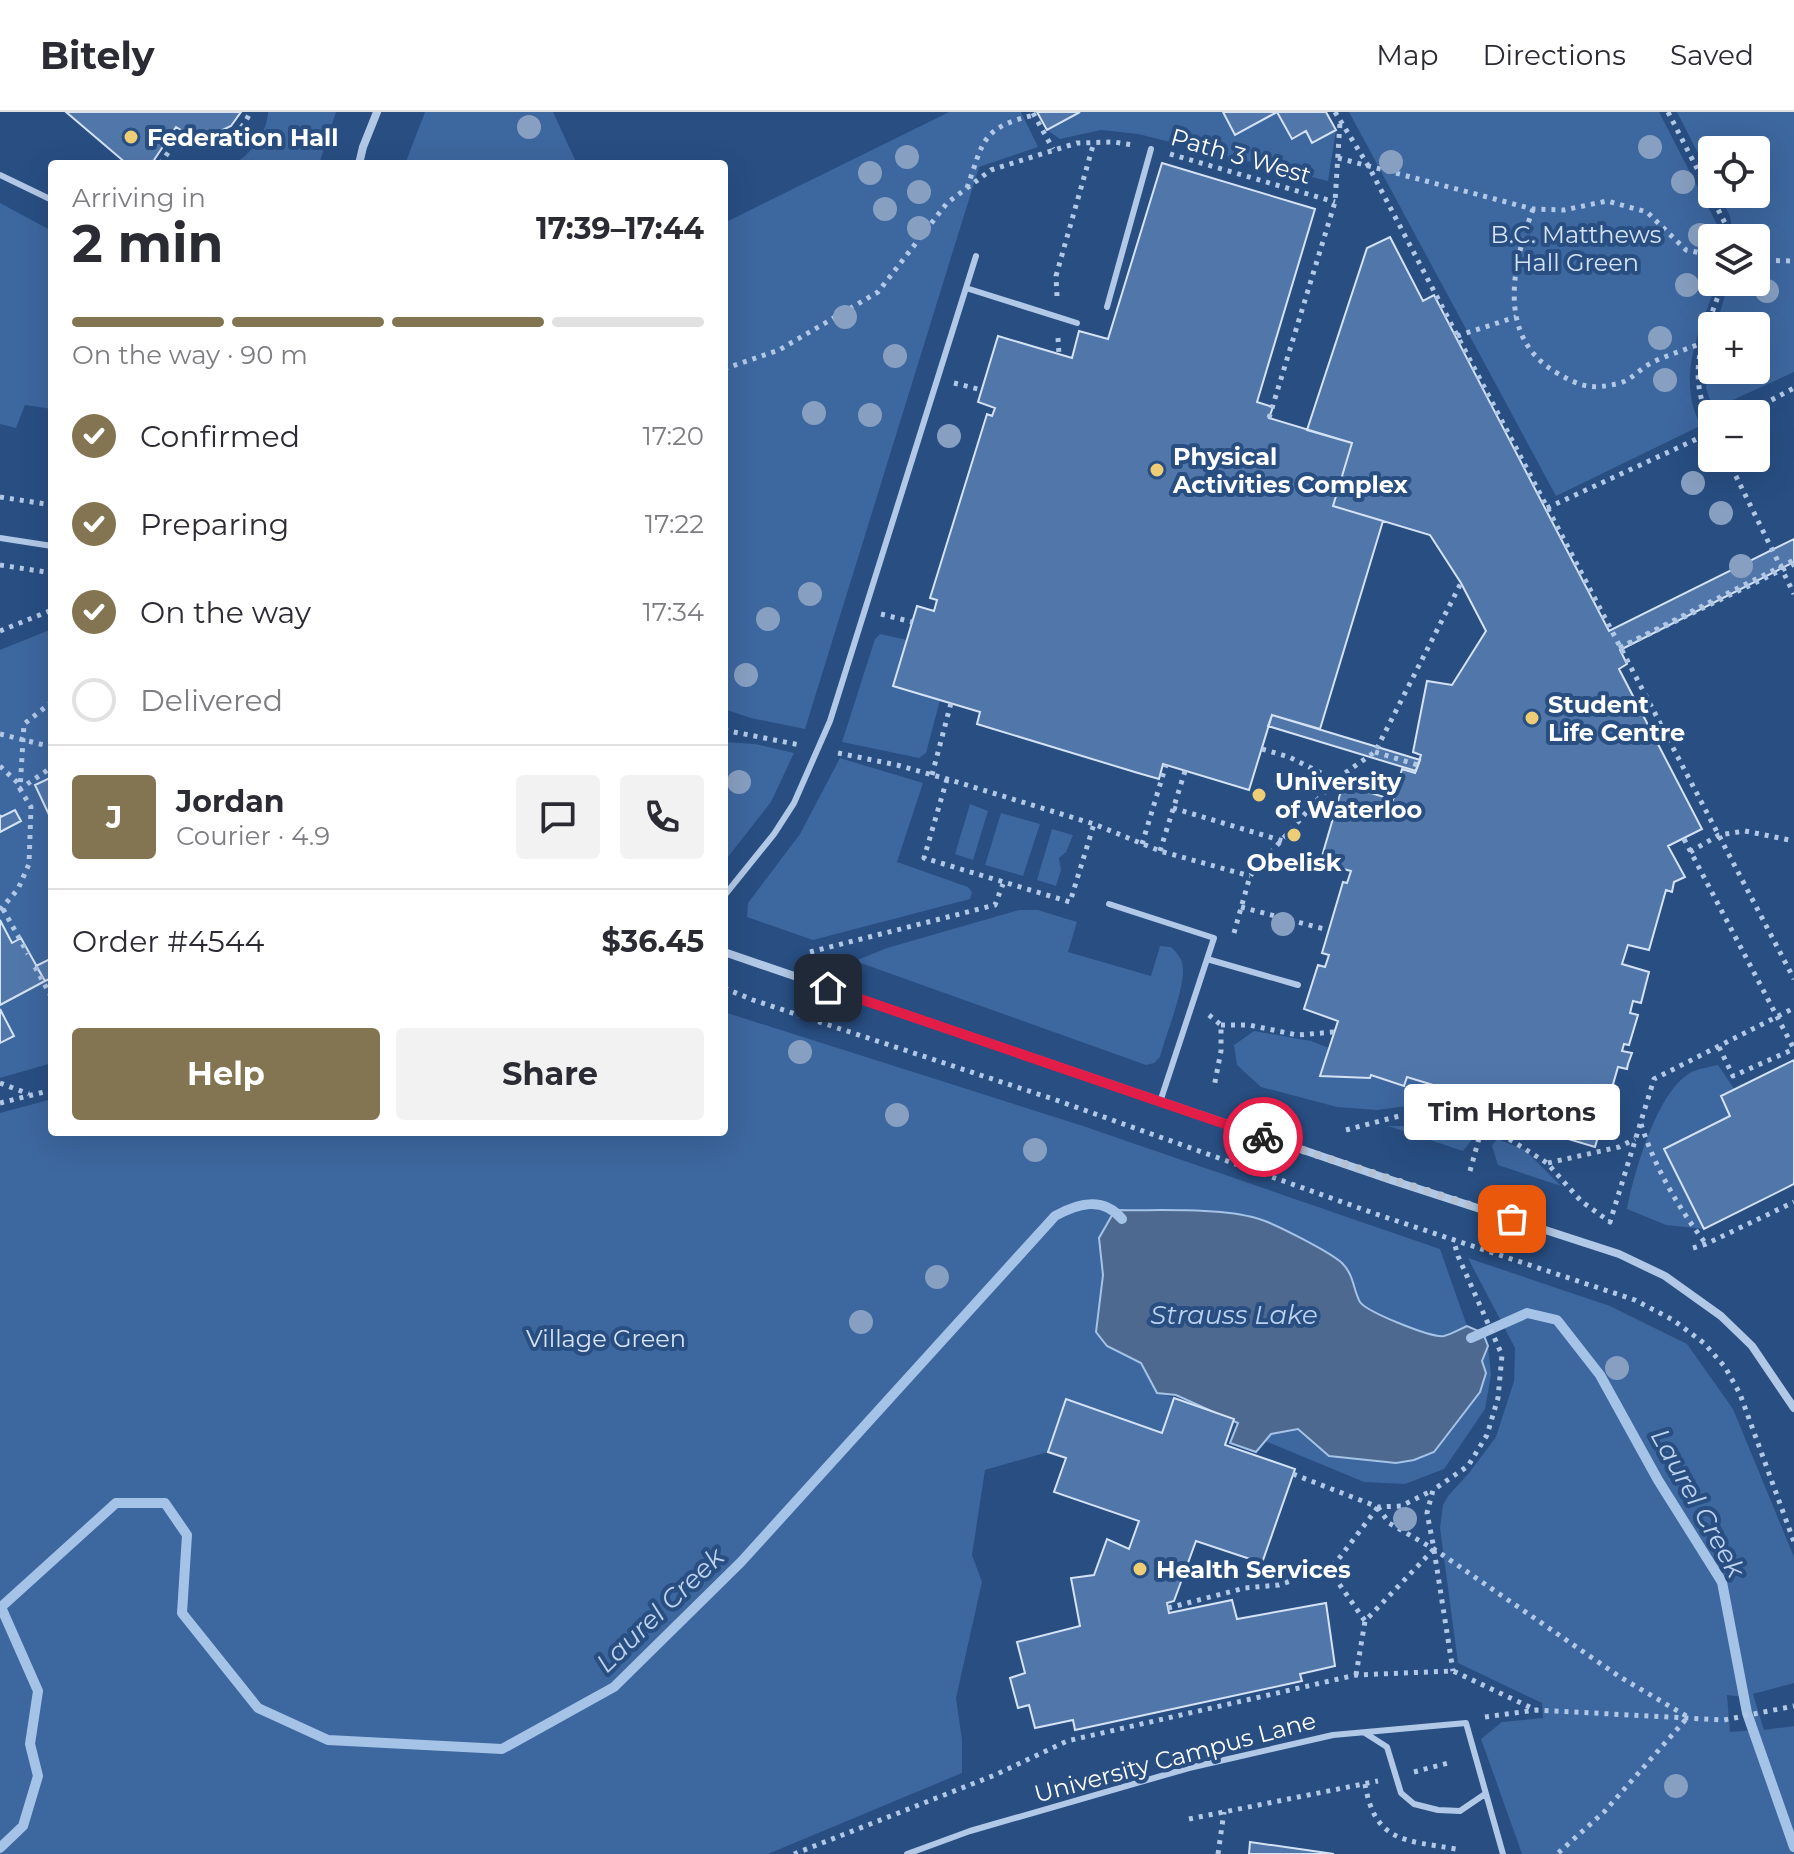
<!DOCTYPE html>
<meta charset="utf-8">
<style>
:root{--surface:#fff;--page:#f2f2f3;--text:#2b2b33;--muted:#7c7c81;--line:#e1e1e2;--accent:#837452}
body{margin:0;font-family:Montserrat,sans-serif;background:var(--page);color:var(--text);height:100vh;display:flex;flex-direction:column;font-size:30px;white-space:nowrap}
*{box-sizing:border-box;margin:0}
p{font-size:26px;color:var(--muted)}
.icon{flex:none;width:44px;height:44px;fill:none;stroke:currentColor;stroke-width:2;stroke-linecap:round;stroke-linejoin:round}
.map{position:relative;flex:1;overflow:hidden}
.panel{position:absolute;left:48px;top:48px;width:680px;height:976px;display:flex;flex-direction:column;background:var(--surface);border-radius:8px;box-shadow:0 8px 32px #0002}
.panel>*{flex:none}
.controls{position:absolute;left:1698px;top:24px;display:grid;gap:16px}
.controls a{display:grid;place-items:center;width:72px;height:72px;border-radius:8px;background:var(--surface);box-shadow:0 8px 32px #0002;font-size:40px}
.pin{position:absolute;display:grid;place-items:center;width:68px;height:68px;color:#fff;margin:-34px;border-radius:16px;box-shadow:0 4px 12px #0006}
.courier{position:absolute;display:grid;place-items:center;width:80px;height:80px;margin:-40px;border:6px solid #e11d48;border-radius:50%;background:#fff;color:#222;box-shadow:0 2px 10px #0007}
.bubble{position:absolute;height:56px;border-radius:8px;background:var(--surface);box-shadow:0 8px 32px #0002;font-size:26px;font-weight:700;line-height:56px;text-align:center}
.head em{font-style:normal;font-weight:700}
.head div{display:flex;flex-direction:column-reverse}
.head{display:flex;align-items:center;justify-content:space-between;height:136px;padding:0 24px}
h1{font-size:52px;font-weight:700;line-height:60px}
.bar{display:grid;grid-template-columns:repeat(4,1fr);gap:12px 8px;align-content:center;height:96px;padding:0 24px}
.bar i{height:10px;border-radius:6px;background:var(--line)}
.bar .current{background:var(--accent)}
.bar p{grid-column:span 4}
.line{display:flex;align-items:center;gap:20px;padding:0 24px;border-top:2px solid var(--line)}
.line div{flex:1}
.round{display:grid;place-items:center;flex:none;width:84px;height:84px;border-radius:8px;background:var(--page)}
ol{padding:0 24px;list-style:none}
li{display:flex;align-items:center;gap:24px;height:88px}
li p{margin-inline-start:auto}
li .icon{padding:8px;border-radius:50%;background:var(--accent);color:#fff;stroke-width:4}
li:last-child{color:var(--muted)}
li i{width:44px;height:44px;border:4px solid var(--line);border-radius:50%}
.action{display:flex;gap:16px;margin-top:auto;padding:16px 24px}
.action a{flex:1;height:92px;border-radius:8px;background:var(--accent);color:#fff;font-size:32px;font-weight:700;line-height:92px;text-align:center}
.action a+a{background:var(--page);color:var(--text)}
header{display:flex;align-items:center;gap:48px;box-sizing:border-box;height:112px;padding:0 40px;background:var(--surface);border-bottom:2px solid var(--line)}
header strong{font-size:38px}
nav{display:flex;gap:44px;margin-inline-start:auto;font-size:28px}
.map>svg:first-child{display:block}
.green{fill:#3d679f;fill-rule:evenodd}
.water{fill:#4e698f;stroke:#a5c3e6;stroke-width:2}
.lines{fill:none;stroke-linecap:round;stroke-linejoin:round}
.stream{stroke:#a5c3e6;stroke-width:10}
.building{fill:#5177aa;stroke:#d4e2f5;stroke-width:2}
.path{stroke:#b1c8e6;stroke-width:5;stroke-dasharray:4 6;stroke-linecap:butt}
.lane{stroke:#b1c8e6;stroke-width:6}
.street{stroke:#b1c8e6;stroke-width:8}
.path-bridge{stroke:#b1c8e6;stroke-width:5;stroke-dasharray:4 6;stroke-linecap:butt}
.tree{fill:#879fc1}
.done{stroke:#b4c1d3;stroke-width:8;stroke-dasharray:0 14.4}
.route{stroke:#e11d48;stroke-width:10}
.poi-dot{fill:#eecd77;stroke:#284e82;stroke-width:3}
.labels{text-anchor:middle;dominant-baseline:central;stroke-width:8;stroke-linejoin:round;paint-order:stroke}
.poi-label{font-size:24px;font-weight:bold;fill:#fff;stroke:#284e82;text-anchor:start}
.street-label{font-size:24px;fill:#fff;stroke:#284e82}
.park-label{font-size:24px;fill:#d4e2f5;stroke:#284e82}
.water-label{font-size:26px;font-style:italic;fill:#bcd2ee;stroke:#284e82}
</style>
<header>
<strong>Bitely</strong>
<nav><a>Map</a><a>Directions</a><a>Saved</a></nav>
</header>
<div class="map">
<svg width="1794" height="1742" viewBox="0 0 1794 1742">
<rect width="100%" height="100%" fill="#284e82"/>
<path class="green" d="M268,0H336L319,52H234C251,42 267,21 268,0Z
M425,0H553L577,52H405Z
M949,0H1021L1038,35L979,55L805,617L751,606L724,597V111Z
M1080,0H1223L1235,23L1277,0L1306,19L1313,31L1336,18L1328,69L1138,22L1101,18L1060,27L1047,18Z
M1349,0H1659L1724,126H1712V170H1717C1704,207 1685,245 1691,284C1692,294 1697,305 1700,314L1556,384Z
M1677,0H1794V260L1713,297L1706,276L1712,228V258H1756V214H1716L1729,170H1756V126H1734L1730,104L1719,82H1756V38H1712V69Z
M0,91L52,119V297L25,293L16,316L0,312Z
M52,517V951L0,966V538Z
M880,522L907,528L893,574L940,588L926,641L919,646L842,630L875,527Z
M724,630L755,632L794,641L771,690L724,750Z
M840,646L923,671L897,750L968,775L972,780L970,787L813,828L747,805L748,791L800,722Z
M970,692L988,699L973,748L955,742Z
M1001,701L1040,712L1023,764L985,753Z
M1052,717L1073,723L1066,740L1059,746L1061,758L1056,774L1037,768Z
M1019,798H1038L1077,810L1068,840L1151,864L1160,834L1171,835C1177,841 1183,847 1183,857C1184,879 1166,922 1160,945L1154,951L1146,953L855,849L887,836Z
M724,900L1083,1014L1440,1137L1467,1214L1443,1224L1426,1222L1373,1200L1361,1192L1357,1179L1257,1106L1230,1101L1115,1098L1099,1126L1103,1163L1096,1220L1107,1234L1141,1251L1157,1280L1174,1286L1162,1321L1066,1288L1048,1340L985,1358L972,1443L982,1470L956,1586L962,1628V1661L768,1742H0V1001L52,987V1020H724Z
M1254,919L1311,929L1329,936L1321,964L1370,966L1371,963L1404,973L1407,965L1446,977L1445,984L1455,988L1377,998L1337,995L1261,975L1237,953L1234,933Z
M1718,953L1735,978L1721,985L1730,1004L1704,1117L1666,1113L1627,1097C1634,1061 1658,974 1694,959C1701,956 1710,955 1718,953Z
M1388,1014H1462L1470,1018L1471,1029L1463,1039Z
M1497,1027L1525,1038L1561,1074L1498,1053L1492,1034Z
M1468,1146L1610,1194L1687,1232L1733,1297L1794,1445V1571L1753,1582L1764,1618L1794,1614V1742H1522L1481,1627L1502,1610L1543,1606L1542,1591L1458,1551L1440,1416L1443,1393L1448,1384L1469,1361L1496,1325L1514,1269L1515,1236ZM1727,1583L1745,1585L1753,1618L1730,1620Z
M1488,1234L1491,1263L1485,1297L1444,1357L1405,1372L1364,1370L1265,1329L1271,1322L1298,1317L1329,1344L1414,1348L1434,1340L1458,1310Z"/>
<path class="water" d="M1115,1098C1154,1099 1219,1095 1256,1106C1272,1110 1330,1140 1342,1151C1354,1163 1353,1177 1360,1190C1367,1200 1431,1226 1444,1224C1451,1222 1460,1217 1467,1214L1483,1221L1488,1234L1482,1249L1486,1261L1480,1280L1434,1340L1414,1348L1396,1351L1329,1344L1298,1317L1271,1322L1256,1340L1230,1331L1238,1311L1176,1283L1157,1281L1141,1251L1107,1234L1096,1220L1103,1163L1099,1126Z"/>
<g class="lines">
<path class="stream" d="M1471,1226L1527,1201L1557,1208L1600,1263L1658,1368L1722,1470L1747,1601L1794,1735
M0,1496L116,1391H165L187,1423L182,1501L258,1596L328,1628L502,1637L614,1575L741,1450L1055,1104C1078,1091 1103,1084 1122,1107
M0,1736L23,1714L38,1664L30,1632L38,1579L1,1495"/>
</g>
<path class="building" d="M66,0H241L231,14L210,24L186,21L176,15L152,51L146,49L143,52H127Z
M1037,0H1080L1047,18Z
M1223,0H1277L1235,23Z
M1277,0H1326L1336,18L1312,31L1306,19L1292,27Z
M1162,51L1315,97L1257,290L1273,295L1269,306L1352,331L1333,394L1383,409L1320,617L1272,603L1249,678L1163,652L1159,667L1138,661L977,612L980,600L893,574L917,494L934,499L937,488L930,486L987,302L992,304L995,296L978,290L998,224L1072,246L1079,219L1108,227Z
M1390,125L1423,189L1434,183L1609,519L1794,427V450L1620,538L1627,552L1619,557L1702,717L1668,734L1685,765L1674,770L1672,780L1666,778L1649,838L1628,833L1622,852L1649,860L1641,891L1633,889L1630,901L1638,903L1629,933L1624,932L1622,939L1632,941L1628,952L1627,957L1618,955L1595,1035L1498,1006L1503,994L1480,987L1478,996L1444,984L1446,977L1407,965L1404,974L1371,963L1370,966L1320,964L1338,909L1304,897L1318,853L1325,855L1329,843L1322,841L1343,770L1347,771L1351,759L1320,751L1343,672L1393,688L1402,657L1415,661L1421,643L1413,640L1427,569L1452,573L1486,519L1461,471L1430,423L1333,394L1352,331L1307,318L1367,136Z
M1272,603L1420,648L1416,659L1268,614Z
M52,665V707H51L35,673Z
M15,698L21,709L0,720V703L1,705Z
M0,808L12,831L21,826L45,869L0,893Z
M52,846V866L45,869L36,854Z
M0,897L14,924L0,931Z
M1794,948V1072L1704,1117L1664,1037L1730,1004L1721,984Z
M1174,1286L1234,1307L1225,1333L1295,1357L1262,1451L1196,1429L1174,1489L1167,1491L1169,1501L1232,1488L1237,1507L1326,1491L1335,1554L1300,1562L1302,1569L1075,1618L1073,1608L1035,1616L1029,1593L1018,1596L1010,1566L1025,1561L1017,1530L1080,1514L1071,1466L1094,1463L1107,1427L1129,1437L1139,1409L1054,1380L1066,1346L1048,1340L1066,1287L1162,1321Z
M1250,1730L1334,1742H1249Z"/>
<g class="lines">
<path class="path" d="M1335,0L1369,55L1794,867
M1668,0L1726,113L1729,126
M1033,1L1053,37
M169,23C199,44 237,34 250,0
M1170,42L1335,90
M1338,46L1533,97L1564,98L1607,89L1647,100L1686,138L1712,143
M160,52L177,28
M967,76C984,28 981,16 1034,3
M1533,97C1513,152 1495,225 1557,261C1581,275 1592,278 1620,271C1631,268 1640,257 1651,251C1667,243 1685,238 1702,231
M1756,148L1794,149
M1057,184L1056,164L1094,30
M1457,224L1516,205
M1058,226L1059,243
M724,257L779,238L878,180L947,91L991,58L1077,31L1114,30L1133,33
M954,271L982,278
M1745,302L1794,276
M1269,306L1335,90L1340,10
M1712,315C1684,258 1704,226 1723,170
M1727,346L1794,482
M0,385L52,393
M1547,396L1712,320
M0,453L52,461
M881,502L912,510
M0,519L52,498
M1620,536L1794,452
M724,618L800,633
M0,622L52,635
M1262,637L1289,645L1335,668
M1375,640L1418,653
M838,641L897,653L947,667L1094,712L1160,739L1250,764
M0,654L19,672L20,677L52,655
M932,663L951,591
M947,667L924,746L1070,790L1094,712
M1173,696L1283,729
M1684,727L1794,937
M1142,732L1166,653
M1160,739L1185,659
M1690,740L1719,723L1745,719L1794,729
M1241,795L1328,818
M3,797L28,842
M0,798L18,777L29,752L31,695L20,677L24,612L52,590
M1234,821L1250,764L1335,668L1375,640L1461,471
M810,840L995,793L1003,772
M35,855L52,886
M724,876L753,888L1056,988L1376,1102L1635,1188L1673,1208L1704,1231L1725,1255L1740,1282L1794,1430
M1209,903L1221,913V939L1214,975
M1221,913H1249L1297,923L1334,920
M1719,935L1733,964L1794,937
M0,971L29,982
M0,991L52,978
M1641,1012C1655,1056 1678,1095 1706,1132
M1346,1018L1399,1004L1484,1011L1547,1051L1581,1089L1610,1110L1654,967L1794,896
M1548,1051L1619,1035L1635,1027
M1470,1059L1489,990
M1693,1136L1706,1132L1794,1090
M1293,1362L1378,1395L1401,1394L1433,1378
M1378,1395L1389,1411L1434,1437L1620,1565L1688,1605L1604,1700L1557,1742
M1434,1438L1453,1559
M1328,1456L1365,1509
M1168,1496L1245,1476L1279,1473L1328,1456L1337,1449L1378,1395
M1356,1563L1365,1509L1434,1437L1427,1401L1433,1378L1468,1354L1487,1323L1498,1286L1502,1243L1458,1144L1454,1130
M1485,1605L1536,1598L1724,1608L1794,1594
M1414,1660L1448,1651
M1365,1672C1375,1731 1405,1728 1456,1737V1742
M1189,1707L1378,1669
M794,1742L995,1663L1067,1629L1356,1563L1453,1559L1536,1598
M1218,1742L1224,1700"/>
<path class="lane" d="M0,63L52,88
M966,176L1077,211
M1107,195L1151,37
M0,426L52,434
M724,784L774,722L794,691L830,609L976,144
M1109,792L1214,826L1160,990
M1207,847L1298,873
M1365,1621L1387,1635L1401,1681L1414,1692L1438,1698L1460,1699L1485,1682
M907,1742L970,1719L1189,1656L1333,1623L1466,1611L1503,1742"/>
<path class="street" d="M359,52L363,35L377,0
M724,840L1391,1068L1619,1142L1665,1164L1721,1204L1752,1234L1794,1296"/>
<path class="path-bridge" d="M1619,536L1794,448"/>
</g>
<g class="tree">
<circle cx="529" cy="15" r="12"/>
<circle cx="1650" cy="35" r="12"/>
<circle cx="907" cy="45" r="12"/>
<circle cx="1391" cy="50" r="12"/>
<circle cx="870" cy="61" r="12"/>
<circle cx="1683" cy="70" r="12"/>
<circle cx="919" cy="80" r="12"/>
<circle cx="885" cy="97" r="12"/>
<circle cx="919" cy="116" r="12"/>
<circle cx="1700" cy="123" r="12"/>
<circle cx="1687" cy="173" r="12"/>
<circle cx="1767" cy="179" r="12"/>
<circle cx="845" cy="205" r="12"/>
<circle cx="1660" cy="226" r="12"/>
<circle cx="895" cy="244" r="12"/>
<circle cx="1665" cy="268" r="12"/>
<circle cx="814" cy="301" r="12"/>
<circle cx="870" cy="303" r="12"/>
<circle cx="949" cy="324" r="12"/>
<circle cx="1693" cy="371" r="12"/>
<circle cx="1721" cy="401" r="12"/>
<circle cx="1741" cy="454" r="12"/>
<circle cx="810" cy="482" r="12"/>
<circle cx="768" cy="507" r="12"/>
<circle cx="746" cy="563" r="12"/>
<circle cx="739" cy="670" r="12"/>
<circle cx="1283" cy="812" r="12"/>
<circle cx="800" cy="940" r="12"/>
<circle cx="897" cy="1003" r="12"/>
<circle cx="1035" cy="1038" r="12"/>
<circle cx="937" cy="1165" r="12"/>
<circle cx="861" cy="1210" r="12"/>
<circle cx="1617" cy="1256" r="12"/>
<circle cx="1405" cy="1407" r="12"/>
<circle cx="1676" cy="1674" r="12"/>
</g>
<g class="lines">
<path class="done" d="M1263,1025L1512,1107"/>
<path class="route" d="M828,876L1263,1025"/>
</g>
<g class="poi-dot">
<circle cx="131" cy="25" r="8"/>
<circle cx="1157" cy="358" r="8"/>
<circle cx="1532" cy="606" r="8"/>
<circle cx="1259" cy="683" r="8"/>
<circle cx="1294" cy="723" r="8"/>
<circle cx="1140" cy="1457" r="8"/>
</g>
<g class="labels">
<g class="poi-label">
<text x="147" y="25">Federation Hall</text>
<text x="1173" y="344">Physical<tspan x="1173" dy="28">Activities Complex</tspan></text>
<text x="1548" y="592">Student<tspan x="1548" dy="28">Life Centre</tspan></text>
<text x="1275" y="669">University<tspan x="1275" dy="28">of Waterloo</tspan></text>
<text x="1294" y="750" text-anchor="middle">Obelisk</text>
<text x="1156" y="1457">Health Services</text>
</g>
<g class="street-label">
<text transform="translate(1241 44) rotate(16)">Path 3 West</text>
<text transform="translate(1175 1645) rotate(-15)">University Campus Lane</text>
</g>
<g class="park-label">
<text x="1576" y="122">B.C. Matthews<tspan x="1576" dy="28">Hall Green</tspan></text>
<text x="606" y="1226">Village Green</text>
</g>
<g class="water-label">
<text x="1234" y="1203">Strauss Lake</text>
<text transform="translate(1698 1391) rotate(61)">Laurel Creek</text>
<text transform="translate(660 1498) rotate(-44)">Laurel Creek</text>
</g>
</g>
</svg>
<div class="controls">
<a><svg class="icon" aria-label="locate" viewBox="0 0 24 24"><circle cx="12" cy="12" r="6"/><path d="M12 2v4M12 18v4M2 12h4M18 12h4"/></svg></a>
<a><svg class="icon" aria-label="layers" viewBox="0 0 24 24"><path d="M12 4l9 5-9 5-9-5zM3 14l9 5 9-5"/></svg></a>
<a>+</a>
<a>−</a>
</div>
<div class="pin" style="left:1512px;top:1107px;background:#ea580c"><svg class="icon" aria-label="bag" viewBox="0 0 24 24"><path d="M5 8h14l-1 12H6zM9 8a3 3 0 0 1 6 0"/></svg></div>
<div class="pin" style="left:828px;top:876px;background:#1f2937"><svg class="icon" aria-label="home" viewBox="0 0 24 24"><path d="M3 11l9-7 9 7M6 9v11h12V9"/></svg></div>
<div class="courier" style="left:1263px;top:1025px"><svg class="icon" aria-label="bike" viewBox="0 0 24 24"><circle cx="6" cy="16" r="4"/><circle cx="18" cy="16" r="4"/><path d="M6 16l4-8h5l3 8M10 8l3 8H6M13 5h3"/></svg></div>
<div class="bubble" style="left:1404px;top:972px;width:216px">Tim Hortons</div>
<section class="panel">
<div class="head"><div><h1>2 min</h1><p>Arriving in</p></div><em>17:39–17:44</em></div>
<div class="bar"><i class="current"></i><i class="current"></i><i class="current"></i><i></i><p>On the way · 90 m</p></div>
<ol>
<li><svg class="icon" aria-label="check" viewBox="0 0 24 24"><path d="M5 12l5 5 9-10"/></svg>Confirmed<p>17:20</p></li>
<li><svg class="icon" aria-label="check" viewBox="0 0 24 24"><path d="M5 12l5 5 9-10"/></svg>Preparing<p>17:22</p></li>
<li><svg class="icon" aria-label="check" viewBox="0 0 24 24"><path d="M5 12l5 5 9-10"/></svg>On the way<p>17:34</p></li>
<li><i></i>Delivered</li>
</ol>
<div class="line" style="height:144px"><b class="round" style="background:var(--accent);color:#fff">J</b><div><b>Jordan</b><p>Courier · 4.9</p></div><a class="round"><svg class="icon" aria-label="chat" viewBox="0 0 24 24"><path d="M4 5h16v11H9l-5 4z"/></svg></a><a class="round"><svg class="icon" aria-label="phone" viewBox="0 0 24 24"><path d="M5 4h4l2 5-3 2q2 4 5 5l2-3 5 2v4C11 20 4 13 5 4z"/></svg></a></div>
<div class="line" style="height:104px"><div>Order #4544</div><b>$36.45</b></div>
<div class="action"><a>Help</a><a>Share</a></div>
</section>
</div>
